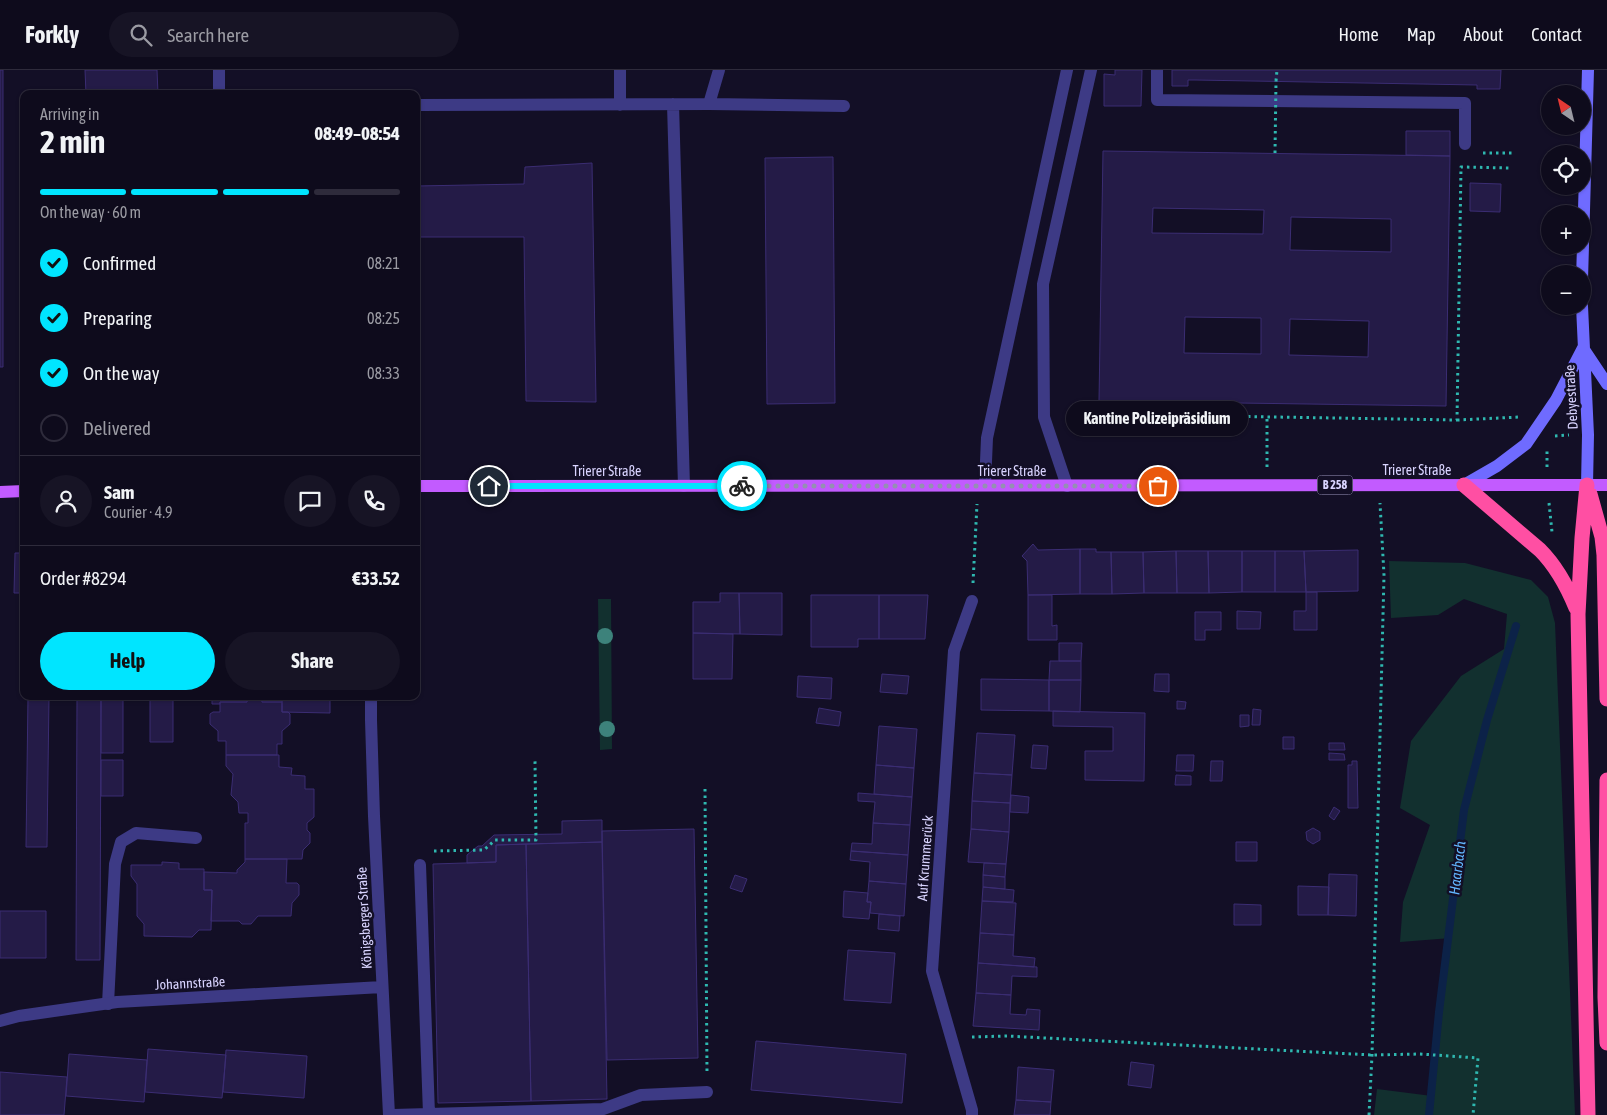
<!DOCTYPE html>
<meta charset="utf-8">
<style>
:root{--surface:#0e0b1c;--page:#171425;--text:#f1f3f6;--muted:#9b9ba3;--line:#2e2b3b;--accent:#00e5ff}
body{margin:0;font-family:"Asap Condensed",sans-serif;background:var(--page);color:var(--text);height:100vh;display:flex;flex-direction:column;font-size:19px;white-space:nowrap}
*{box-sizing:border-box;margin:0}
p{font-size:16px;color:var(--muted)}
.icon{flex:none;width:28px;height:28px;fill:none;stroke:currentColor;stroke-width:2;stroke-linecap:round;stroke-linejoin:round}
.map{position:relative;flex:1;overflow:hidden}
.details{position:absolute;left:20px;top:20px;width:400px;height:610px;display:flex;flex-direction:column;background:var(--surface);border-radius:10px;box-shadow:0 1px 4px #0004,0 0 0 1px var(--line)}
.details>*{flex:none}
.needle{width:32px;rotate:325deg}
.controls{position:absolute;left:1541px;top:15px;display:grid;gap:10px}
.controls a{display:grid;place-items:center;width:50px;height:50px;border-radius:50%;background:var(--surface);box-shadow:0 1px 4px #0004,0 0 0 1px var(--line);font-size:25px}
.pin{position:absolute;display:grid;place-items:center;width:42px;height:42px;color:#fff;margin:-21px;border:2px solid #fff;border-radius:50%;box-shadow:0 1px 5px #0007}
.courier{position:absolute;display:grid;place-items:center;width:50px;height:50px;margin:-25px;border:4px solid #00e5ff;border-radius:50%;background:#fff;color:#222;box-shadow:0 1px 6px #0007}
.bubble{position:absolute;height:35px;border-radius:18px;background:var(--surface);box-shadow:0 1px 4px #0004,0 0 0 1px var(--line);font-size:16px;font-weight:700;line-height:35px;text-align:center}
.headline em{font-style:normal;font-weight:700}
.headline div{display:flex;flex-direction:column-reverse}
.headline{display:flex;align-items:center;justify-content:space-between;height:85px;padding:0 20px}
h1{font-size:32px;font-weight:700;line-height:38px}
.bar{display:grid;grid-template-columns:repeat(4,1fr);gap:8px 5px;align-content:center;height:60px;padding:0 20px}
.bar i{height:6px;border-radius:4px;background:var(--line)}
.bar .active{background:var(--accent)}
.bar p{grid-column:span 4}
.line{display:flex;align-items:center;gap:12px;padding:0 20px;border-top:1px solid var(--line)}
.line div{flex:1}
.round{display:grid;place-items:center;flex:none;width:52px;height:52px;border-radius:26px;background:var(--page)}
ol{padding:0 20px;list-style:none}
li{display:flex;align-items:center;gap:15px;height:55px}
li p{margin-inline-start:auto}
li .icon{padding:5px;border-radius:50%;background:var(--accent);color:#111;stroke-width:4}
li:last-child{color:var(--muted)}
li i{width:28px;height:28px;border:2px solid var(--line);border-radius:50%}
.action{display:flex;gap:10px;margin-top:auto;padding:10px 20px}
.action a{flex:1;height:58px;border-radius:30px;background:var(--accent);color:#111;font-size:20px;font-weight:700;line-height:58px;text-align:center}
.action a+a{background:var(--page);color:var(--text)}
header{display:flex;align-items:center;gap:30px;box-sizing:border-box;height:70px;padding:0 25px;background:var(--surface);border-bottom:1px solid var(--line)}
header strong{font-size:24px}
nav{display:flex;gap:28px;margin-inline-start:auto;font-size:18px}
.search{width:350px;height:45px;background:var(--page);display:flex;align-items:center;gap:12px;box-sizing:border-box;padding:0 18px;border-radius:28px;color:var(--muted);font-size:19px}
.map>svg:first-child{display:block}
.green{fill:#12302f}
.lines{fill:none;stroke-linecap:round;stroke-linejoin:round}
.stream{stroke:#0c2248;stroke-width:8}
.building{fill:#241b47;stroke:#3b2d73;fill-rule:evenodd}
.path{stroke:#2fb8b0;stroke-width:3;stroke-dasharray:2.5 4;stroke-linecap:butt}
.service{stroke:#3d3a85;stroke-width:12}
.minor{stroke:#3d3a85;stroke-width:12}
.secondary{stroke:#6f6bff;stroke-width:12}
.primary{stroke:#c25bff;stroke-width:12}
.motorway{stroke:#ff4fa3;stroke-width:15}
.path-bridge{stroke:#2fb8b0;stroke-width:3;stroke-dasharray:2.5 4;stroke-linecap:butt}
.tree{fill:#3d827b}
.done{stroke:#948fb3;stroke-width:5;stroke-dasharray:0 9}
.route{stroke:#00e5ff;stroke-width:6}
.labels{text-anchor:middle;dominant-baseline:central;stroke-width:5;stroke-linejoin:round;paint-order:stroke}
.shield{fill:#130f26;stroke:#9e99be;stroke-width:1}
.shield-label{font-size:12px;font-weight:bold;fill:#d9d4ff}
.street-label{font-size:14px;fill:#d9d4ff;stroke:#130f26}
.water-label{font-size:15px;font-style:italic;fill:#62b6ff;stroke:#130f26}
</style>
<header>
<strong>Forkly</strong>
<div class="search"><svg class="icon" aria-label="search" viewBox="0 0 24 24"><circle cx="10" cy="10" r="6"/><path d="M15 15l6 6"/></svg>Search here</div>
<nav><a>Home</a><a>Map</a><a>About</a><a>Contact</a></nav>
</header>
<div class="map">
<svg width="1607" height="1045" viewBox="0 0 1607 1045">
<rect width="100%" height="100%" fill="#130f26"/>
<path class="green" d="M1389,491L1465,493L1531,510L1548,527L1555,553L1575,1045H1374L1377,1019L1432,1026L1451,868L1400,872L1403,832L1430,755L1400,738L1411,671L1461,606L1504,579L1507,544L1464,529L1438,545L1391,548Z
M598,529H611L612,679L600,680Z"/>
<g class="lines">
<path class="stream" d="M1429,1045L1439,942L1464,740L1487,650L1516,556"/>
</g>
<path class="building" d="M0,0H3V297H0Z
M85,0H157L158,24H86Z
M1115,0H1142L1141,36H1104V4L1115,5Z
M1172,0H1501L1500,19H1477V15L1195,10H1188V16H1172Z
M1406,61H1450V86L1406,85Z
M1103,81L1450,86L1446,336L1099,331ZM1153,138L1264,140L1263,164L1152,163ZM1291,147L1391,149V182L1290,180ZM1185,247L1261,248V284L1184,283ZM1290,249L1369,251L1368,287L1289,285Z
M833,87L835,333L767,334L765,88Z
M592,93L596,332L526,331L524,167H416V116L524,114L525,97Z
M1470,113L1501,114L1500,142L1470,141Z
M1033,474L1038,480L1080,479V524L1028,525L1027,491L1022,486Z
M1080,479H1096V482H1111L1112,524H1080Z
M1358,480V521L1306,522L1304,481Z
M1176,481L1177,523H1144L1143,482Z
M1176,481H1208L1209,523H1177Z
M1208,481H1242V522L1209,523Z
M1242,481H1275V522H1242Z
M1275,481H1304L1306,522H1275Z
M1111,482H1143L1144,523L1112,524Z
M15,483H24V523H14Z
M1306,522H1317V560H1294V541H1306Z
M720,523H739L740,564L693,563V532H720Z
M739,523H782V565L740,564Z
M811,525H879V569H858V577H811Z
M879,525H928L925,569H879Z
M1028,525H1052V556L1057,555V570H1028Z
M1237,541L1261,542L1260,559H1237Z
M1195,542H1221V560H1205V570H1195Z
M693,563L733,564L732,609H693Z
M1059,573H1082L1081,591H1059Z
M1050,591H1081V610H1049Z
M882,604L909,606L907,624L880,622Z
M1155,604H1169V622L1154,621Z
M798,606L832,608L831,629L797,627Z
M981,609L1049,610V641L981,640Z
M1049,610H1081L1080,642L1049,641Z
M77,626H101L100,890H76Z
M101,626H123V683H101Z
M150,626H173V672H150Z
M212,626H282V632H262V628H247V632H220V634H212Z
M282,626H330V643L282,642Z
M28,627H49L47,777H26Z
M247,628H262V632H282V642H288L290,644V654L282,661V674H277V685H226V671H218V661L210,654V644L213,642H220V632H247Z
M1177,631L1186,632L1185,639H1177Z
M819,638L841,642L839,656L816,653Z
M1253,639L1261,640L1260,655H1252Z
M1053,641L1145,643L1144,711L1085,710V681H1113V657L1053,656Z
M1240,645H1249V656L1240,657Z
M879,656L917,659L914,698L876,695Z
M977,663L1015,665L1012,705L974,703Z
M1283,667H1294V679H1283Z
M1329,673H1344L1345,680H1329Z
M1033,675L1048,676L1046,699L1031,698Z
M1329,683L1344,684L1345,690H1329Z
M226,685H279V697L292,698L291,705L305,706V719H314V747L307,753V760L310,763V773L303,780L302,789H245V753H248V743H239L238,732L231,725L233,704L226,696Z
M1177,685H1194L1193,701H1176Z
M101,690H123V726H101Z
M1211,691H1223L1222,711H1210Z
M1352,691H1357L1358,738H1348V695H1352Z
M876,695L914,698L912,727L874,724Z
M974,703L1012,705L1010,733L972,731Z
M1176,705L1191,706V715H1175Z
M858,723L912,727L910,755L873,753L875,732L858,731Z
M1011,725L1029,727L1028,743L1010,742Z
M972,731L1010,733L1009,762L971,759Z
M1334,737L1340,741L1334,750L1329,746Z
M602,750V772L496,775V792L467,793V785L478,776H482L494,765L562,764V751Z
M873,753L910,755L908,785L851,781L852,773L872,774Z
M1313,758L1320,762V770L1313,774L1307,770L1306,762Z
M694,759L698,988L607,990L602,761Z
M971,759L1009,762L1006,794L968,792Z
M602,772L607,1029L531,1031L526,774Z
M1236,772H1257V791H1236Z
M526,774L531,1031L438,1033L433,794L496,792V775Z
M851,781L908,785L906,814L869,811L870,792L850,790Z
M245,789H287L286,813H297L299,815V825L292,833L291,846H258L251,854H242L239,851H211L212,820H204V802L237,803V800L245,792Z
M162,792L179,793V799H204V820H212L211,860H199L192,867L144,866V854L137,846V814L131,806V795H162Z
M984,793L1006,794L1005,807L983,805Z
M1329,804L1357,805L1356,846L1328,845Z
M735,805L747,809L742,822L730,818Z
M983,805L1005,807V819L983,817Z
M869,811L906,814L904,846L870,843L871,832H867Z
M1298,816L1329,817L1328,845H1298Z
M983,817L1014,820L1013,832L982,831Z
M844,821L868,823L867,832H871L869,849L843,847Z
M982,831L1016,833L1014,865L980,863Z
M1234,834L1261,835V855H1234Z
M0,841H46V888H0Z
M879,844L900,846L899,861L878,859Z
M980,863L1014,865L1013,886L1035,888L1034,897L978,893Z
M848,880L895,883L891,933L844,930Z
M978,893L1037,897V907L1012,906L1011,925L976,923Z
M976,923L1011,925L1010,944L1026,945L1027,939L1040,940L1039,960L973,956Z
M756,971L906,984L902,1033L751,1020Z
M148,979L226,985L222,1028L145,1022Z
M226,980L307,986L304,1028L223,1022Z
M69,984L147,990L144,1032L66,1026Z
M1131,992L1154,995L1151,1018L1128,1015Z
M1018,997L1054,1000L1051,1032L1016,1030Z
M0,1002L67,1007L64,1045H0Z
M1016,1030L1051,1032L1050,1045H1014Z"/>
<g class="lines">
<path class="path" d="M1276,11L1277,0
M1483,83H1512
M1092,331V344L1457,350L1461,97L1512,98
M1457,350L1520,347
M1555,366L1569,365
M1267,397V347
M1547,397V381
M1549,433L1552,462
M973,513L977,434
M705,719L707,1004
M434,781L484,780L495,770H536L535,691
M972,967L1007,966L1372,985L1420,984L1478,988L1473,1045
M1369,1045L1372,985L1384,505L1380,433"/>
<path class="service" d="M219,0V24
M1157,0V30L1465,33V74
M673,34L684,416
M709,34L719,0
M416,35L709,34L844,36
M620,35V0
M985,415L987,368L1067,0
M1067,416L1044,347L1043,214L1091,0
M420,795L429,1044
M108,934L115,794L121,772L136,763L196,768
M393,1045L603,1039L641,1025L707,1022"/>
<path class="minor" d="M371,626V650L374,746L389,1045
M0,951L19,946L117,932L382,917
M972,1045V1040L932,901L954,581L972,531"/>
<path class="secondary" d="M1582,210L1588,0
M1582,236L1588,365L1587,415
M1583,278L1607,314
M1464,415L1497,396L1526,374L1556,330L1583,278"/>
<path class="primary" d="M416,416L1607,415
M0,422L24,421"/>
<path class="motorway" d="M1464,415L1540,480C1557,497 1567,516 1576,538
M1587,415L1582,468L1578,544L1588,1045
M1590,424L1602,467L1604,485L1607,629
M1607,710L1605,927L1607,973"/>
<path class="path-bridge" d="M1275,83L1276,11"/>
</g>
<g class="tree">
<circle cx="605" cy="566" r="8"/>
<circle cx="607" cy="659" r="8"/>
</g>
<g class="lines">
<path class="done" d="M742,416H1158"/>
<path class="route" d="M489,416H742"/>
</g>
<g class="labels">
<rect class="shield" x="1317.5" y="405.5" width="35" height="19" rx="4"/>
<g class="shield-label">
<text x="1335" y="415">B 258</text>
</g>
<g class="street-label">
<text transform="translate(1571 327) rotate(-93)">Debyestraße</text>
<text x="1417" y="400">Trierer Straße</text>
<text x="607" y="401">Trierer Straße</text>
<text x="1012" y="401">Trierer Straße</text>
<text transform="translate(925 788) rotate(-86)">Auf Krummerück</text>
<text transform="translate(364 848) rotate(-93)">Königsberger Straße</text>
<text transform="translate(190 913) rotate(-3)">Johannstraße</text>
</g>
<g class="water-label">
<text transform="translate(1457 798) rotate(-83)">Haarbach</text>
</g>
</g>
</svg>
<div class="controls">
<a><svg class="needle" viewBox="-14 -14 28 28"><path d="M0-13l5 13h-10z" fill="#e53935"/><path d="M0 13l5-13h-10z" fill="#9b9ba3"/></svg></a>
<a><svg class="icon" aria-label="locate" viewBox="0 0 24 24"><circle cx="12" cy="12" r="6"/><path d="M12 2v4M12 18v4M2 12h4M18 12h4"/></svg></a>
<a>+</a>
<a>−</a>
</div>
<div class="pin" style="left:1158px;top:416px;background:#ea580c"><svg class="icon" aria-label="bag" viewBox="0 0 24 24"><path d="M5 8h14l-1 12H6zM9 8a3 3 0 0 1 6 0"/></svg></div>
<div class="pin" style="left:489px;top:416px;background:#1f2937"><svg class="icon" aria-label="home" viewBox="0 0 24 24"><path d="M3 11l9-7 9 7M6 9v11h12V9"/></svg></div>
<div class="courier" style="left:742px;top:416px"><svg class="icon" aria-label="bike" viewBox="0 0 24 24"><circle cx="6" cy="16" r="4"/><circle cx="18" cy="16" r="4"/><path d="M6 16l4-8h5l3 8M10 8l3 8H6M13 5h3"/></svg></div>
<div class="bubble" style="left:1066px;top:331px;width:182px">Kantine Polizeipräsidium</div>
<section class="details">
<div class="headline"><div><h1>2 min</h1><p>Arriving in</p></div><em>08:49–08:54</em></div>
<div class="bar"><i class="active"></i><i class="active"></i><i class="active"></i><i></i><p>On the way · 60 m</p></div>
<ol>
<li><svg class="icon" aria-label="check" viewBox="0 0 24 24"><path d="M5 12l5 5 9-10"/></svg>Confirmed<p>08:21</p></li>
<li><svg class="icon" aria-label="check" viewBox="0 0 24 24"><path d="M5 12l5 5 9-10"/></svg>Preparing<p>08:25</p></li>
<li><svg class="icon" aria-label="check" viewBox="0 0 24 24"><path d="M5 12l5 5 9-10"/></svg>On the way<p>08:33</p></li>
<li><i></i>Delivered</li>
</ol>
<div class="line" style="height:90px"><a class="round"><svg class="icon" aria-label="person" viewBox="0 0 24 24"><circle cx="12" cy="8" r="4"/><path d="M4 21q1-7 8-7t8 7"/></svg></a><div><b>Sam</b><p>Courier · 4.9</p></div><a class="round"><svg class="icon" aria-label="chat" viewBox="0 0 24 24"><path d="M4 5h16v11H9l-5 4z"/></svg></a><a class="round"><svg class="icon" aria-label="phone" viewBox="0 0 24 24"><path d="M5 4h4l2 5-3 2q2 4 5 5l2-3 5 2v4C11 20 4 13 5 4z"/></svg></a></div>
<div class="line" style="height:65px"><div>Order #8294</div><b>€33.52</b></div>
<div class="action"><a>Help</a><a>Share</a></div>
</section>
</div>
